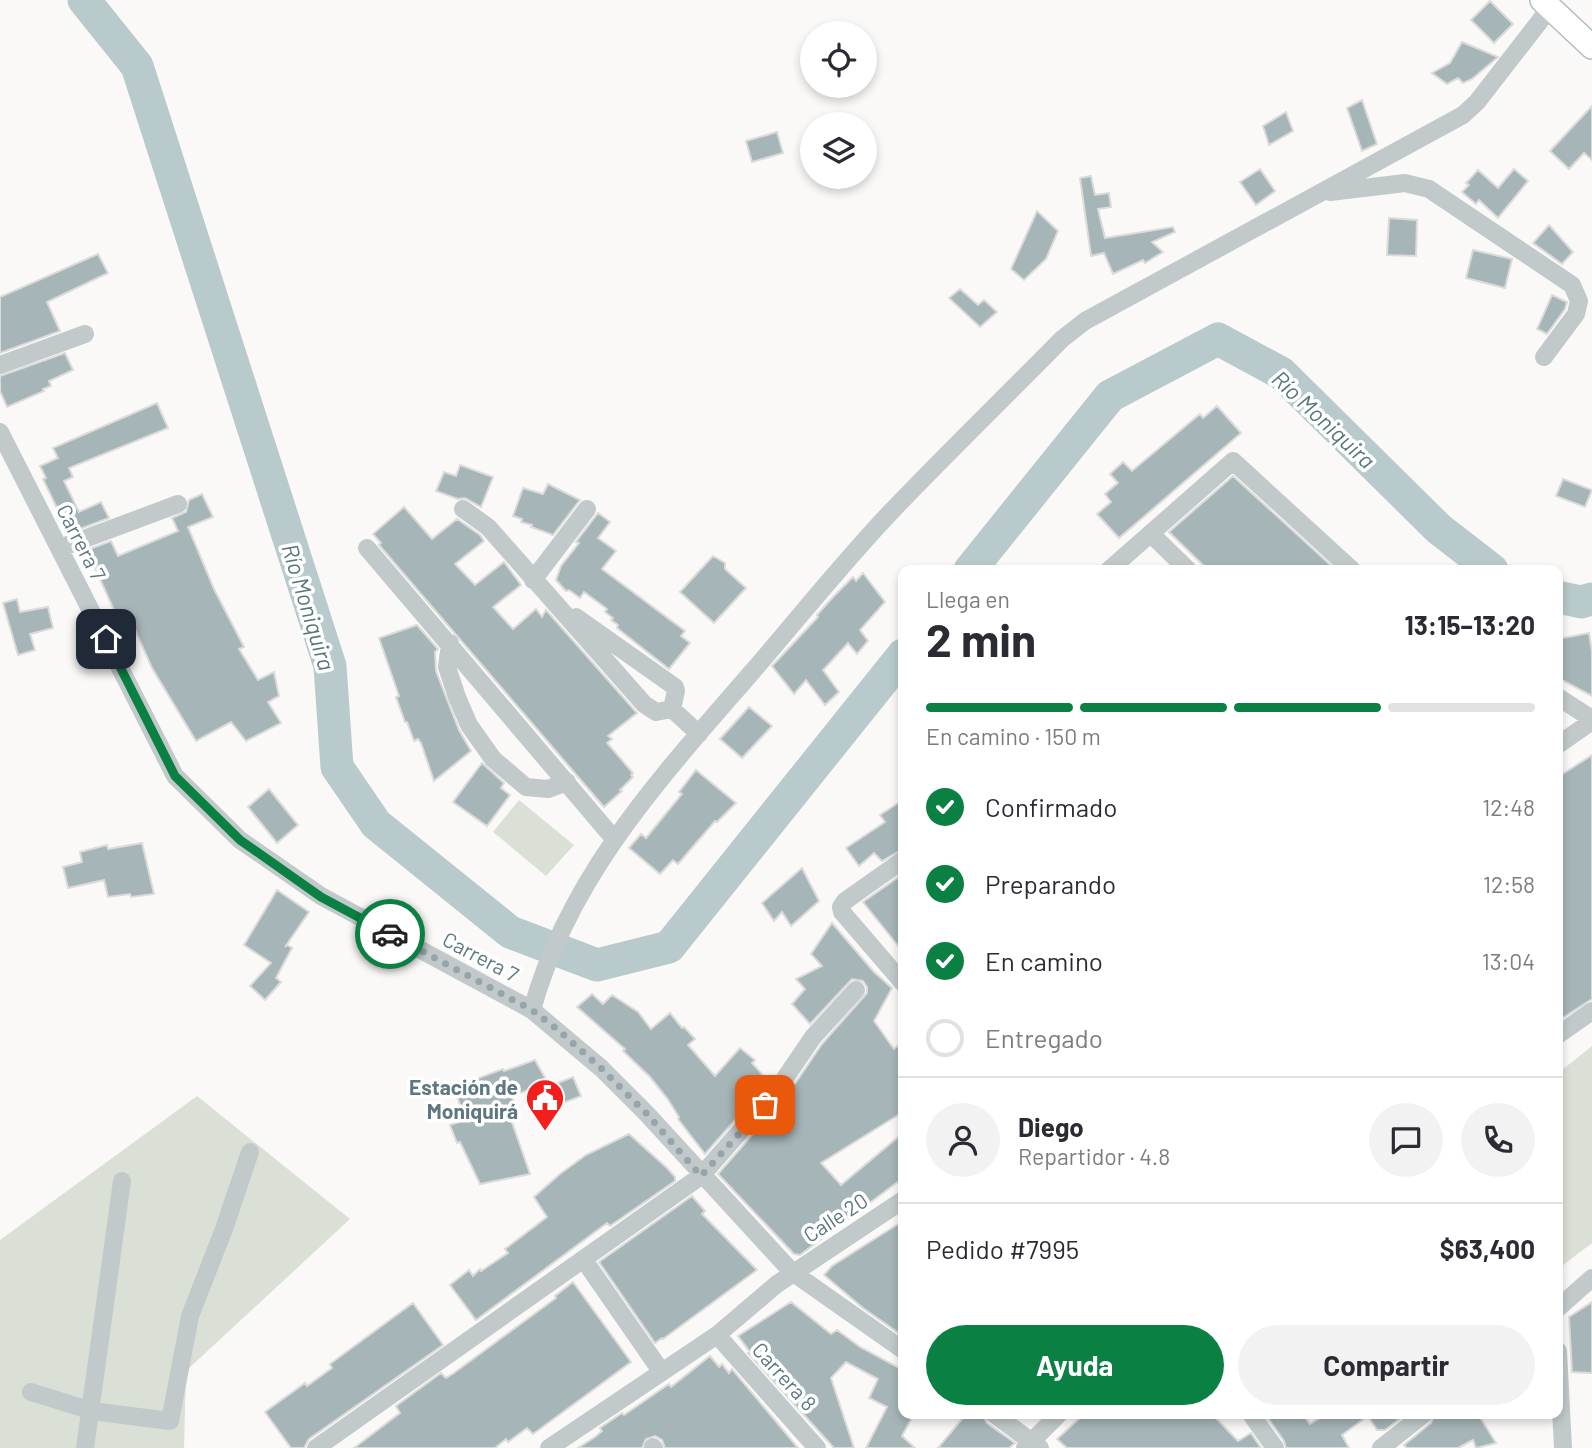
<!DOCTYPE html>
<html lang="es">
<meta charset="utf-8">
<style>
:root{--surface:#fff;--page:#f2f2f3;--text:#2b2b33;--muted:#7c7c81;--line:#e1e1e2;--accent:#0b8043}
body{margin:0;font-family:Barlow,sans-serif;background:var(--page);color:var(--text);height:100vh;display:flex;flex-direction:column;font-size:26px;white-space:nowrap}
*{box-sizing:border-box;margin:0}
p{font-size:23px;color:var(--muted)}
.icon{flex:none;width:38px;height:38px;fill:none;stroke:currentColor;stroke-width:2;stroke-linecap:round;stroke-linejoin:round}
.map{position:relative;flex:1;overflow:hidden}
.side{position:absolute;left:898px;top:565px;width:665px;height:854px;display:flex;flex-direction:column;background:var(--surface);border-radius:14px;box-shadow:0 4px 10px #0003}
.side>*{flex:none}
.controls{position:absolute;left:800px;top:21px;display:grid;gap:14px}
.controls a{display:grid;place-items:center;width:77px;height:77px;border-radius:50%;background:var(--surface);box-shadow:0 4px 10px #0003;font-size:35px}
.pin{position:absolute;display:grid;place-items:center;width:60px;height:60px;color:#fff;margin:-30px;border-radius:14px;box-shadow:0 4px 10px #0006}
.courier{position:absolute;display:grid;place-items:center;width:70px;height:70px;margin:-35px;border:5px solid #0b8043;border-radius:50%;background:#fff;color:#222;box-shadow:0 2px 9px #0007}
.overview em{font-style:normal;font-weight:700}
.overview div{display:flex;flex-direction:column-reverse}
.overview{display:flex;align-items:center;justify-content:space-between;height:119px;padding:0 28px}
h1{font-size:46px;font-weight:700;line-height:52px}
.bar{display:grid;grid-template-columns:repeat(4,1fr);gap:10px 7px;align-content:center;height:84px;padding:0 28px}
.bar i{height:9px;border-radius:5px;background:var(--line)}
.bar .selected{background:var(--accent)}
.bar p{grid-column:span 4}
.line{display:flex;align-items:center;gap:18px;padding:0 28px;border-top:2px solid var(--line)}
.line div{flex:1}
.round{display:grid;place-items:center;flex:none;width:74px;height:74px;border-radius:37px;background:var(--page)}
ol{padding:0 28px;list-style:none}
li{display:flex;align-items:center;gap:21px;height:77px}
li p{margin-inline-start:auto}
li .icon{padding:7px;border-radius:50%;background:var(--accent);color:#fff;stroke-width:4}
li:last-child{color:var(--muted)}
li i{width:38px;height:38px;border:4px solid var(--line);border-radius:50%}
.action{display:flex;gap:14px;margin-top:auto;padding:14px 28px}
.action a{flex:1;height:80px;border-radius:42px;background:var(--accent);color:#fff;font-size:28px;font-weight:700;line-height:80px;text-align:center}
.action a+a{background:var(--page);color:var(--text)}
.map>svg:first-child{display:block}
.green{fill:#dbe0d6}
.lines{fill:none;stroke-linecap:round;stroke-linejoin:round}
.river{stroke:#b8cacb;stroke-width:33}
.building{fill:#a6b5b8;stroke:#dbdbd9;stroke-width:2}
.major-casing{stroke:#b5bdc0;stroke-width:26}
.minor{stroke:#c2c9cb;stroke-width:18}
.major{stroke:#fff;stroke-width:23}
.done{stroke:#95a5a9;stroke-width:7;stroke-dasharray:0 12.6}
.route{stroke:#0b8043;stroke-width:9}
.labels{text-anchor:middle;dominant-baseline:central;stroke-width:7;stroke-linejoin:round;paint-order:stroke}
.street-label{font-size:21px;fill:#5e787f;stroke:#fff}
.poi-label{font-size:21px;font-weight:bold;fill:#5e787f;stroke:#fff;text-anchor:end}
.water-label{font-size:23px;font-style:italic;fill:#587677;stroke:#fff}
</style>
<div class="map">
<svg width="1592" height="1448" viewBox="0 0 1592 1448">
<rect width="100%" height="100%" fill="#faf9f7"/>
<path class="green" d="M519,800L574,845L546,876L493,832Z
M1592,1046V1243L1558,1269V1073Z
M197,1096L350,1219L186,1371L184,1448H0V1240Z"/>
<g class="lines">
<path class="river" d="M84,0L137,66L330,666L337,767L376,824L510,932L597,965L669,947L903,655
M970,570L1110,396L1218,339L1281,373L1439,529L1492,570
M1558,597L1581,602L1592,599"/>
</g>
<path class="building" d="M1490,1L1513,24L1494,43L1471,20Z
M1462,42L1498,57L1472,79L1463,83L1458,78L1447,84L1432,73L1450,63Z
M1362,100L1377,144L1362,151L1347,108Z
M1592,106V160L1584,153L1569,169L1550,151Z
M1286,112L1293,131L1269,145L1263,126Z
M777,132L783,153L752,162L746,141Z
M1260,169L1275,191L1256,205L1240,182Z
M1514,169L1528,181L1498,218L1479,200L1476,204L1462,192L1469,185L1466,183L1478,170L1498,188Z
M1091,176L1095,195L1109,193L1111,207L1098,209L1105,238L1173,227L1175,232L1152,242L1163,252L1145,263L1143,260L1113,274L1104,253L1091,256L1080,178Z
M1037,211L1058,231L1046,259L1024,280L1011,269Z
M1389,218L1417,220L1416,256L1387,255Z
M1549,225L1573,252L1562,264L1533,243Z
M1473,250L1512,259L1505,288L1466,278Z
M98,254L108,273L47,302L60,331L0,353V297Z
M960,289L978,305L984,300L997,312L980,327L949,298Z
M1552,295L1567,302L1565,309L1547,334L1537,329Z
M65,353L73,370L49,381L51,386L43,389L44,391L7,407L0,391V376Z
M157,403L168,428L69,468L73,477L64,481L79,512L101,502L109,518L69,533L43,479L46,478L40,466L58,458L53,448Z
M1217,406L1241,433L1119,538L1097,514L1111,502L1105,494L1118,483L1110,474L1123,462L1132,471L1200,414L1203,418Z
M460,465L493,477L481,507L465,498L458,499L436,491L444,472L456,476Z
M1233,476L1336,570H1208L1169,532Z
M1563,479L1592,490L1585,507L1556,496Z
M548,484L580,500L553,535L531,527L532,525L521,522L522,519L513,516L523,488L543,494Z
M202,494L213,517L188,527L214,589L244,647L239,649L258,680L274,672L279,696L268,702L281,723L246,741L231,722L196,741L152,668L133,625L124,629L118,619L87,550L111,541L118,556L178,531L172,518L186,512L189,500Z
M404,507L432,539L457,519L480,535L484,541L455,564L475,585L504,562L521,585L493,607L513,629L536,609L542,617L546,610L637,713L608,736L612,739L607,743L633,773L631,775L633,777L620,790L622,791L604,807L379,545L381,543L373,534Z
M598,513L610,522L598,538L616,551L602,569L685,631L681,636L690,643L669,669L617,628L618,625L611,620L613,618L605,612L607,609L584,592L580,598L569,590L566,591L556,580L561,566L579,543L576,542Z
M713,556L725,563V569L746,588L714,623L680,592Z
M863,573L885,602L860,630L868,641L857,654L848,643L823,670L839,692L825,705L806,680L794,694L772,666L818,617L817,615L834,596L853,577L856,581Z
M17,599L20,612L48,607L53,628L30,634L35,650L18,655L3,603Z
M417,625L438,649L435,652L436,671L459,730L471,751L434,781L421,743L418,739L414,741L407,722H405L396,697L399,696L379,638Z
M1589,633L1592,652V696L1558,678V639Z
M749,707L772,726L742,758L720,739Z
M1592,755V999L1558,1021V777Z
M482,763L504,783L501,788L510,795L487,826L453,802Z
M696,770L736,803L717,822L715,821L678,864L673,860L660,874L629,848L641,834L646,838L682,794L679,792Z
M269,789L298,825L277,843L248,807Z
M903,800V849L882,861L874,853L859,866L846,848L885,822L880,815Z
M142,843L154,894L131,897L130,894L108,897L104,880L68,888L63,867L82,862L80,852L107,845L108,849Z
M802,868L819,901L791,926L782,912L774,921L762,903Z
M903,874V952L863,902Z
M277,890L309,912L285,947L287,945L292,948L276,978L281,982L265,1000L250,986L271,963L244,945Z
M832,923L874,972L892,988L874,1021L894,1049L903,1041V1112L821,1163L841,1185L903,1133V1178L800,1255L794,1254L718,1174L788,1094L822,1044L867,993V987L863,981L852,979L810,1024L792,1004L805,989L796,979L822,966L811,954Z
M592,994L603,1004L612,995L638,1012L651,1029L670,1013L682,1028L684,1027L695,1039L688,1045L715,1076L740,1048L755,1060L752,1063L769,1082L705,1154L678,1119L679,1117L667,1098L650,1077L623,1051L625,1049L577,1007Z
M535,1060L548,1083L512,1096L515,1105L507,1108L530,1174L480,1184L460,1142L457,1143L450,1125L465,1120L454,1087L503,1069L504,1071Z
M573,1077L581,1096L558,1105L550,1086Z
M629,1134L667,1168L675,1177V1181L610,1226L607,1223L476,1320L450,1285L469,1270L473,1276L480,1269L481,1271L508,1253L505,1249L547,1217L534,1197L560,1174L586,1155Z
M692,1196L705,1211L702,1214L757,1270L663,1339L662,1338L655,1343L599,1262Z
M903,1221V1336L863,1308L824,1275L832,1266Z
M573,1282L631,1362L533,1434L527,1428L508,1442L506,1439L495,1448H354L400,1413L396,1406L441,1373L446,1378L454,1373L556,1298L555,1296Z
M791,1302L831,1334L837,1330L860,1347L903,1370V1414H914L902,1436L915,1448H866L887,1407L869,1398L878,1379L846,1362L831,1378L854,1448H834L748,1353L750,1352L738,1336Z
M1592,1302V1373L1572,1372L1569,1317Z
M413,1303L443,1345L309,1439L304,1448H291L265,1412L305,1383L307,1386L332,1368L330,1364Z
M710,1356L719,1367L722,1364L729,1373L732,1369L798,1448H665L662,1440L655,1436L646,1439L642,1448H578L595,1437L602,1431L600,1428L622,1413L624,1415L669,1384L671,1387Z
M966,1414H983L987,1423L1015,1443L1009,1448H938Z
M1084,1414H1212L1238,1441L1251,1433L1261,1448H1067L1057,1439Z
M1265,1414H1303L1310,1424L1326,1414H1406L1385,1430H1377L1368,1416L1342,1435L1349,1448H1286L1284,1441Z
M1435,1414H1478L1496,1443L1476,1448L1473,1440L1458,1448H1407L1404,1445L1431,1423Z"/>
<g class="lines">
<g class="major-casing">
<path id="major" d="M1542,0L1592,47"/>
</g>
<path class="minor" d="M1330,192L1405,183L1429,189L1572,285L1579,301L1576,314L1544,357
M0,365L85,334
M0,432L175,776L240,840L321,896L532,1010L601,1068L647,1114L792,1272L903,1350
M463,509L488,527L644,704L656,712L672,709
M1151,534L1188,570
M60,548L178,504
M367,548L615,840
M1109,570L1233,461L1352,570
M533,580L587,509
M576,617L675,687L676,691L672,709
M450,643L447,667L457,697L469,725L493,759L526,787L548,789L567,782
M1558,697L1592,719
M672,709L699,734
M1558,745L1592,721
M903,860L845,901L841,907L842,912L903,983
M532,1010C569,875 663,775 752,672C797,620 840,566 887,516C944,456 1004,398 1062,339L1085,321L1463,115L1477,102L1550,8
M1558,1035L1592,1011
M584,1260L661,1371
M1558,1308L1592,1278
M717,1335L817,1448
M1558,1351L1563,1448
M31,1392L92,1411L170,1421L190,1316L224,1229L250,1152
M994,1414L1040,1448
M1251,1414L1275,1448
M653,1447L654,1448
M85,1448L122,1181
M316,1448L701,1176L779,1087L813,1037L856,990
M549,1448L717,1335L777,1284L903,1200
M1025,1448L1059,1414
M1381,1448L1424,1414"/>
<use href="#major" class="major"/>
</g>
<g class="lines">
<path class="done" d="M390,934L532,1010L557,1029L601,1068L647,1114L701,1176L765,1105"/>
<path class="route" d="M106,639L175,776L240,840L321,897L390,934"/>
</g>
<defs>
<g id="civic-pin" transform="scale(2.0125)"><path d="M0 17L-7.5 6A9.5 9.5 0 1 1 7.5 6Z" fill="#f41f1d" stroke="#fff"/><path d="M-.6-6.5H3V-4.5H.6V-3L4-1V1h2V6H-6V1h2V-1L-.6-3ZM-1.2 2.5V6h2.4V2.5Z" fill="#fff"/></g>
</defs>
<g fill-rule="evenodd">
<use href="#civic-pin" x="545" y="1098"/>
</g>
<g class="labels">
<g class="street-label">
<text transform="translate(82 542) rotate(63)">Carrera 7</text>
<text transform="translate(481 956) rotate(28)">Carrera 7</text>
<text transform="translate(835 1217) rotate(-33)">Calle 20</text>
<text transform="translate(785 1376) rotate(48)">Carrera 8</text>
</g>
<g class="poi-label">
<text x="518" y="1086">Estación de<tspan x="518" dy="24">Moniquirá</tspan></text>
</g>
<g class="water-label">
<text transform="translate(1324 419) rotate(43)">Río Moniquira</text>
<text transform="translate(309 607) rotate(73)">Río Moniquira</text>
</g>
</g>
</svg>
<div class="controls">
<a><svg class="icon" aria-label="locate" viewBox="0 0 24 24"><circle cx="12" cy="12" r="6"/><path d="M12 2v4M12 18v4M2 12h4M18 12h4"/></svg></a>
<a><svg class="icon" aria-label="layers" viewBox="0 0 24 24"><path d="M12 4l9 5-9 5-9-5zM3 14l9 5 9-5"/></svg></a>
</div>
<div class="pin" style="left:765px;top:1105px;background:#ea580c"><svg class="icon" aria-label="bag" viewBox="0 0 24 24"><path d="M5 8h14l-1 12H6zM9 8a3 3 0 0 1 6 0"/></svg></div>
<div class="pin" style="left:106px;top:639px;background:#1f2937"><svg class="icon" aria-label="home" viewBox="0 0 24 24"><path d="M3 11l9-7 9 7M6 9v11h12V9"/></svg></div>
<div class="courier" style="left:390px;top:934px"><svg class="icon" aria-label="car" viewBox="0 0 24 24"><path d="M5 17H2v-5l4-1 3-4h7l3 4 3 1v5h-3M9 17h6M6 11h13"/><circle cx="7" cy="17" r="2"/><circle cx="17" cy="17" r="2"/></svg></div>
<section class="side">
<div class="overview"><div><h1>2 min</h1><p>Llega en</p></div><em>13:15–13:20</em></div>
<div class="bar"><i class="selected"></i><i class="selected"></i><i class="selected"></i><i></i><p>En camino · 150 m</p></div>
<ol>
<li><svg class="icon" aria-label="check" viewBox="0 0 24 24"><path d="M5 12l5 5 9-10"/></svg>Confirmado<p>12:48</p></li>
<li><svg class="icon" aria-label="check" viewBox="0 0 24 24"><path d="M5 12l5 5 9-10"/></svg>Preparando<p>12:58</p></li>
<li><svg class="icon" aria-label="check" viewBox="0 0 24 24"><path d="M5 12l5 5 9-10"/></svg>En camino<p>13:04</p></li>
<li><i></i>Entregado</li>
</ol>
<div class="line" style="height:126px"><a class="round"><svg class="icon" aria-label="person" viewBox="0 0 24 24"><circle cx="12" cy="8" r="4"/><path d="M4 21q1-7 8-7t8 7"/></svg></a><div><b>Diego</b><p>Repartidor · 4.8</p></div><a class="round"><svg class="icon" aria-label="chat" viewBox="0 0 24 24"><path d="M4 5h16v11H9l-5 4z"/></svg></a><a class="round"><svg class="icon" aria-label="phone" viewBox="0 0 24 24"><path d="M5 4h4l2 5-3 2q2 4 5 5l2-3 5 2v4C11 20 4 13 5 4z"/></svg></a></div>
<div class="line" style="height:91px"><div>Pedido #7995</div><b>$63,400</b></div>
<div class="action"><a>Ayuda</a><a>Compartir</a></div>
</section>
</div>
